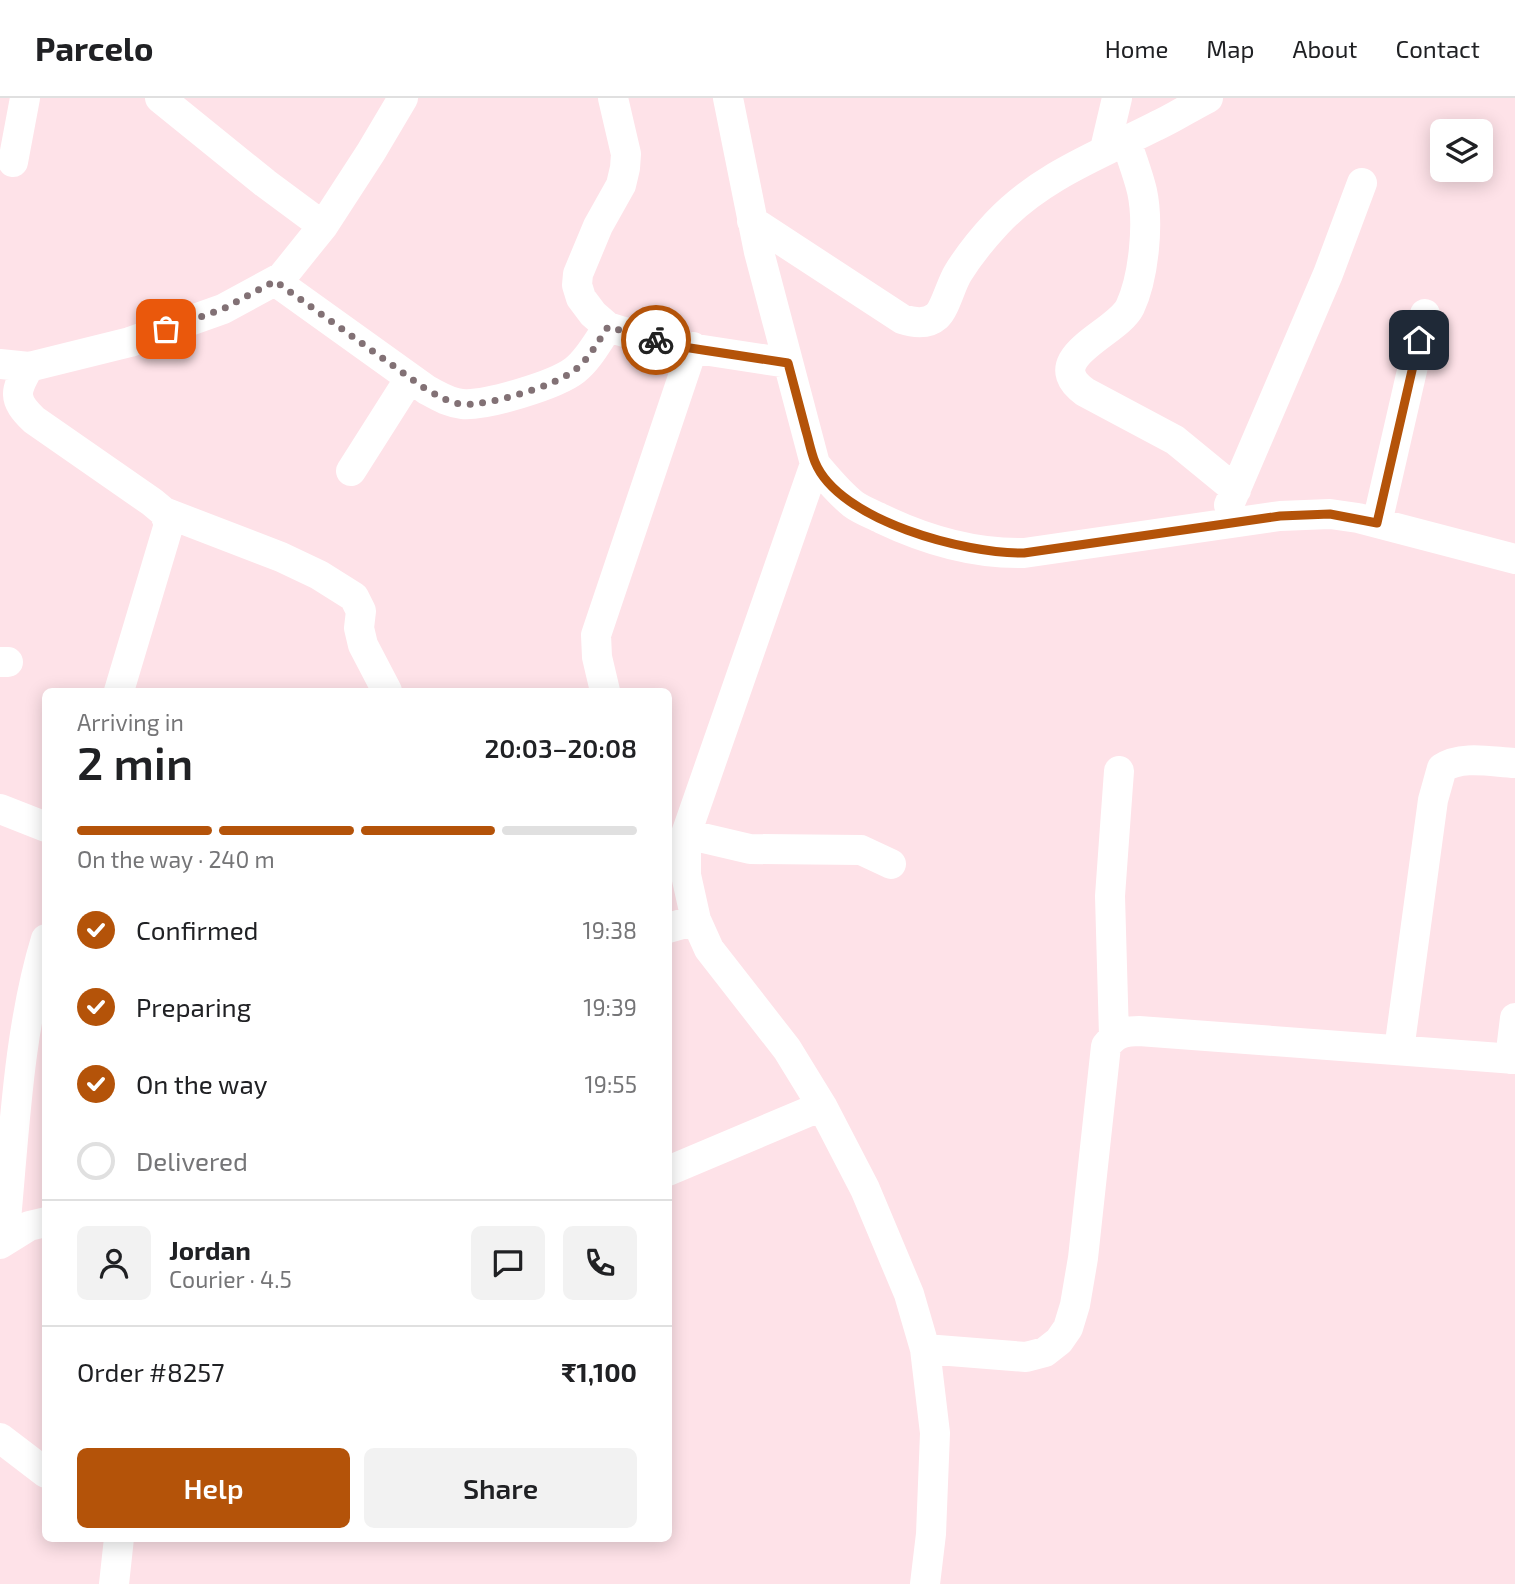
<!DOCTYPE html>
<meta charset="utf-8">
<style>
:root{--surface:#fff;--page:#f2f2f2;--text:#202124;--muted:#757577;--line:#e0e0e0;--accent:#b45309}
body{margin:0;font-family:"Exo 2",sans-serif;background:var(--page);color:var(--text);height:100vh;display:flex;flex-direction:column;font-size:26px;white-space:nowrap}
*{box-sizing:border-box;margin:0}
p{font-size:23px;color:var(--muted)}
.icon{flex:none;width:38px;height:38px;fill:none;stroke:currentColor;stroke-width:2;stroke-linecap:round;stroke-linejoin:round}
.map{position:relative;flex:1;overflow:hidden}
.details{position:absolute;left:42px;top:590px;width:630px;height:854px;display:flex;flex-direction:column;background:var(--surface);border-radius:10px;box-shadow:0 4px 18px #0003}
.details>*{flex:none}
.buttons{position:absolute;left:1430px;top:21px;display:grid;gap:14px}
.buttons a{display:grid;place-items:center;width:63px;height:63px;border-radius:10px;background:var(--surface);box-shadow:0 4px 18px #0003;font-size:35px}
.pin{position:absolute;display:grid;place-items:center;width:60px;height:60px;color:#fff;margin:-30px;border-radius:14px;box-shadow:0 4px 10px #0006}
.courier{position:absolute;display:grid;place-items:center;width:70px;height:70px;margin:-35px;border:5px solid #b45309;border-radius:50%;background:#fff;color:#222;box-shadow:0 2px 9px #0007}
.headline em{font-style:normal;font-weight:600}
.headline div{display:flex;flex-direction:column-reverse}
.headline{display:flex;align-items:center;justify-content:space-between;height:119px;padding:0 35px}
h1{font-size:46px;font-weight:600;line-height:52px}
.bar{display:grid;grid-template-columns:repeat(4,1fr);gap:10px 7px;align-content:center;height:84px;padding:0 35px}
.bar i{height:9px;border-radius:5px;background:var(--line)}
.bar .active{background:var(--accent)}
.bar p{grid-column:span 4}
.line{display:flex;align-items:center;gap:18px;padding:0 35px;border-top:2px solid var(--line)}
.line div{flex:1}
.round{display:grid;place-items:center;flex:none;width:74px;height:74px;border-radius:10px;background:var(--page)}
ol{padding:0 35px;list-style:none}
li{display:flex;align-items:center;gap:21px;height:77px}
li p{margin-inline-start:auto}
li .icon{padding:7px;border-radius:50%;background:var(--accent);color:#fff;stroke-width:4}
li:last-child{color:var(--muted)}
li i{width:38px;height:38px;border:4px solid var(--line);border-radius:50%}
.cta{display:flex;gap:14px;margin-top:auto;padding:14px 35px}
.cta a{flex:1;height:80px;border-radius:10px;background:var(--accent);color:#fff;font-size:28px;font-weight:600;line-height:80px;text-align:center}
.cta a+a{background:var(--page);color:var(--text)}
header{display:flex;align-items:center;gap:42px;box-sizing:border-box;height:98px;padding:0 35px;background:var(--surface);border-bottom:2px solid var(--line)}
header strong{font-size:33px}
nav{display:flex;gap:38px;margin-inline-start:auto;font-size:24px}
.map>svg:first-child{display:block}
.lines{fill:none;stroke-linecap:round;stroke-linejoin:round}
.minor{stroke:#fff;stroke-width:30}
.done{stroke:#827175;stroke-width:7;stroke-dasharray:0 12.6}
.route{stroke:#b45309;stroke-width:9}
</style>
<header>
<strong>Parcelo</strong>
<nav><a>Home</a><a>Map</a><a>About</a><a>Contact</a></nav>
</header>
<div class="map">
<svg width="1515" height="1486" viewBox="0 0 1515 1486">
<rect width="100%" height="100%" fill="#fee2e8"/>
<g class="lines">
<path class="minor" d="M160,0L265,85L323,128
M613,0L626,56L625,70L621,87L598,128L578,176L577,187L581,200L593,216L608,229L624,234L677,248L788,265
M728,0L759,154L815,366C827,380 838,394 853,406C861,412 872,416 882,421C926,442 975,456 1024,455L1280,418L1330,416L1358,420L1515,461
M1126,42C1131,59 1138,76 1142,93C1149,125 1144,179 1130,209C1117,236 1038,260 1085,294L1175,342L1236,392
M1105,51L1117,0
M13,64L25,0
M752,123L902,221C914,225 927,227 937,218C945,211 951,186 958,175C969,157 983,140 997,125C1041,78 1101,56 1156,28C1174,20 1190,9 1208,0
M275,183L427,292C439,298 449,305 462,306C486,308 556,287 575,272C589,261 598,243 608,229
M0,266L29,269L130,244L223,211L282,179L323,128L371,54L403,0
M29,269C15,293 12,301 34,322L152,404L164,414L169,426L119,593
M815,366L686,736V777L696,822L709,851L787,951L822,1008L865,1091L909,1196L925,1251L935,1335L931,1436L925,1486
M351,373L410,280
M1229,407L1328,176L1362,85
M164,414L281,459L319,477L354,499L361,513L359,530L363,547L387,593
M1377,425L1425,216
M0,564H8
M605,593L597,559L596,537L693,249
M0,711L46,729
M686,736L750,751L861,752L891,766
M668,830L696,822
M1114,938L1110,798L1119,673
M1399,952L1433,702L1442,670C1462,657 1492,664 1515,665
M1510,961L1515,920
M668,1073L822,1008
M4,1143C14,1044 17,936 46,841
M0,1146L29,1128L46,1124
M925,1251L1026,1259L1045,1254L1059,1243L1068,1230L1075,1207L1083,1160L1106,948C1115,936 1124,933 1139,933L1515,961
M0,1340L46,1375
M114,1486L119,1440"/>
</g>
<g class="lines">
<path class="done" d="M166,231L223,211L275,183L427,292C439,298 449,305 462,306C486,309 557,287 575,272C589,261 598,243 608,229L656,242"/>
<path class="route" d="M656,242L677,248L788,265C794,288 800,310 806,333C809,343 811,354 815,364C839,423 966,456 1024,455L1280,418L1330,416L1377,425L1419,242"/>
</g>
</svg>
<div class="buttons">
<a><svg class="icon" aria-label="layers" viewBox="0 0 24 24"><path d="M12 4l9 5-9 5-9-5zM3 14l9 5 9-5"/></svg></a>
</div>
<div class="pin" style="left:166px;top:231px;background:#ea580c"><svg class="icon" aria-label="bag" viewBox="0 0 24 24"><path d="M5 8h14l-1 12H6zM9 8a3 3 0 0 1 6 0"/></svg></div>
<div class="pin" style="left:1419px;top:242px;background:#1f2937"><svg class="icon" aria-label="home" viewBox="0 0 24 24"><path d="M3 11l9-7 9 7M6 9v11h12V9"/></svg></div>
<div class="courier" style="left:656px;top:242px"><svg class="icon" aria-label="bike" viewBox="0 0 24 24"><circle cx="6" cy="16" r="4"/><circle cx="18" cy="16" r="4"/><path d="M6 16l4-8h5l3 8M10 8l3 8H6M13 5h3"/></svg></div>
<section class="details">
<div class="headline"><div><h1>2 min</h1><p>Arriving in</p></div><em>20:03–20:08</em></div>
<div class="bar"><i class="active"></i><i class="active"></i><i class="active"></i><i></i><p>On the way · 240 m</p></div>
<ol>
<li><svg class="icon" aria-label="check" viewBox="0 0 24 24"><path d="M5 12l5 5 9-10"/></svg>Confirmed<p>19:38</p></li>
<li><svg class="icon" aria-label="check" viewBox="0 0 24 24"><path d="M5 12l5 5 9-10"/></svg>Preparing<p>19:39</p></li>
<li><svg class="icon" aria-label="check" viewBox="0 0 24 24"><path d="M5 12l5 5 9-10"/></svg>On the way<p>19:55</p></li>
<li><i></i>Delivered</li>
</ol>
<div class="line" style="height:126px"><a class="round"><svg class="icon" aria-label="person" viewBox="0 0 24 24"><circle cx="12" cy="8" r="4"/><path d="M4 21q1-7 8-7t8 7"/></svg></a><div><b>Jordan</b><p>Courier · 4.5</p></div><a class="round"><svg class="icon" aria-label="chat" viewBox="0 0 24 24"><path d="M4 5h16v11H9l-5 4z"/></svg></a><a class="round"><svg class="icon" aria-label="phone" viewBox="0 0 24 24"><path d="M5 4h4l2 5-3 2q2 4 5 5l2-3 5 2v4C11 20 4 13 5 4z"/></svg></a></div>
<div class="line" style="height:91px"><div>Order #8257</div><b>₹1,100</b></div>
<div class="cta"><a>Help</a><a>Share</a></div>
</section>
</div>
